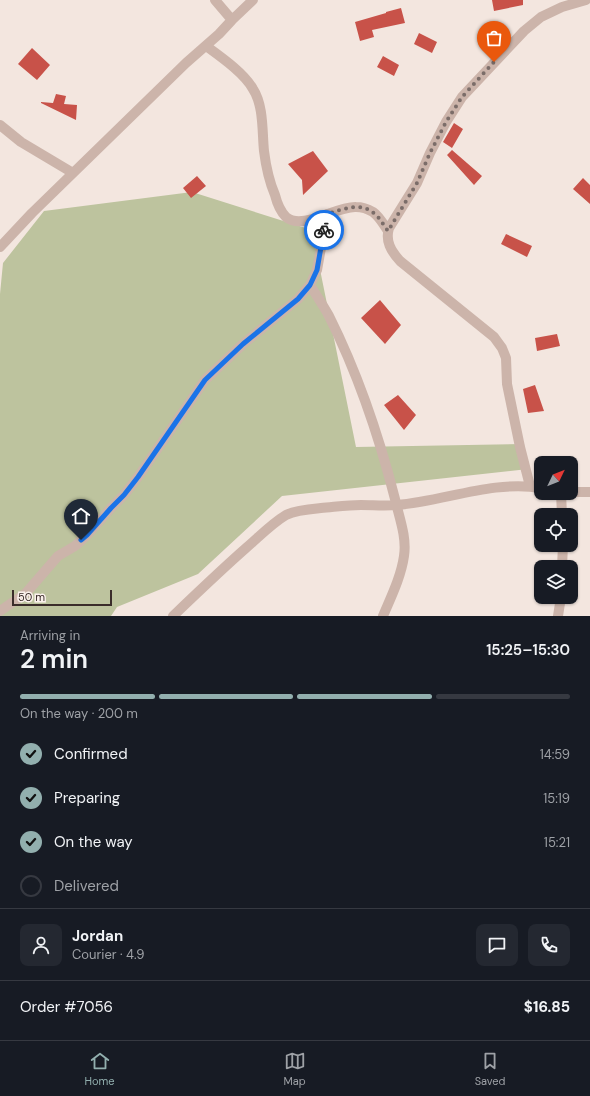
<!DOCTYPE html>
<meta charset="utf-8">
<style>
:root{--surface:#171b24;--page:#242831;--text:#f1f3f6;--muted:#9ea1a6;--line:#363941;--accent:#92afae}
body{margin:0;font-family:"DM Sans",sans-serif;background:var(--page);color:var(--text);height:100vh;display:flex;flex-direction:column;font-size:15px;white-space:nowrap}
*{box-sizing:border-box;margin:0}
p{font-size:13px;color:var(--muted)}
.icon{flex:none;width:22px;height:22px;fill:none;stroke:currentColor;stroke-width:2;stroke-linecap:round;stroke-linejoin:round}
.map{position:relative;height:616px;overflow:hidden}
.panel{display:flex;flex-direction:column;background:var(--surface);flex:1}
.panel>*{flex:none}
.needle{width:26px;rotate:47deg}
.fabs{position:absolute;left:534px;top:456px;display:grid;gap:8px}
.fabs a{display:grid;place-items:center;width:44px;height:44px;border-radius:8px;background:var(--surface);box-shadow:0 1px 3px #0004;font-size:20px}
.scale{position:absolute;left:12px;bottom:10px;width:100px;box-sizing:border-box;padding-left:4px;border:2px solid #3a2c2a;border-top:0;font-size:11px;line-height:14px;white-space:nowrap;color:#3a2c2a;-webkit-text-stroke:3px #fbf1ec;paint-order:stroke}
.pin{position:absolute;display:grid;place-items:center;width:34px;height:34px;color:#fff;margin:-41px -17px;border-radius:50% 50% 50% 0;rotate:-45deg;box-shadow:0 0 4px #0007}
.pin .icon{rotate:45deg}
.courier{position:absolute;display:grid;place-items:center;width:40px;height:40px;margin:-20px;border:3px solid #1a73e8;border-radius:50%;background:#fff;color:#222;box-shadow:0 1px 5px #0007}
.summary em{font-style:normal;font-weight:600}
.summary div{display:flex;flex-direction:column-reverse}
.summary{display:flex;align-items:center;justify-content:space-between;height:68px;padding:0 20px}
h1{font-size:26px;font-weight:600;line-height:30px}
.bar{display:grid;grid-template-columns:repeat(4,1fr);gap:6px 4px;align-content:center;height:48px;padding:0 20px}
.bar i{height:5px;border-radius:3px;background:var(--line)}
.bar .on{background:var(--accent)}
.bar p{grid-column:span 4}
.line{display:flex;align-items:center;gap:10px;padding:0 20px;border-top:1px solid var(--line)}
.line div{flex:1}
.round{display:grid;place-items:center;flex:none;width:42px;height:42px;border-radius:8px;background:var(--page)}
ol{padding:0 20px;list-style:none}
li{display:flex;align-items:center;gap:12px;height:44px}
li p{margin-inline-start:auto}
li .icon{padding:4px;border-radius:50%;background:var(--accent);color:#111;stroke-width:4}
li:last-child{color:var(--muted)}
li i{width:22px;height:22px;border:2px solid var(--line);border-radius:50%}
.menu{display:flex;justify-content:space-around;align-items:center;height:56px;border-top:1px solid var(--line);background:var(--surface);font-size:11px;color:var(--muted)}
.menu a{display:grid;justify-items:center;gap:2px}
.menu .on{color:var(--accent)}
.map>svg:first-child{display:block}
.green{fill:#bdc39e}
.building{fill:#c85249}
.lines{fill:none;stroke-linecap:round;stroke-linejoin:round}
.street{stroke:#ccb4aa;stroke-width:10}
.done{stroke:#7b6d69;stroke-width:4;stroke-dasharray:0 7.2}
.route{stroke:#1a73e8;stroke-width:5}
</style>
<div class="map">
<svg width="590" height="616" viewBox="0 0 590 616">
<rect width="100%" height="100%" fill="#f3e6df"/>
<path class="green" d="M192,192L312,230L356,447L524,444L528,469L282,496L198,574L117,607L111,616H0V294L3,263L44,211Z"/>
<path class="building" d="M492,0H523V5L494,11Z
M401,8L405,23L372,30L374,37L360,41L355,22L386,13V12Z
M419,33L437,42L432,53L414,44Z
M32,48L50,65L37,80L18,64Z
M383,56L399,65L394,76L377,67Z
M56,94L66,96L64,104L77,105L76,120L41,103V102L53,103Z
M454,123L463,129L452,148L443,142Z
M452,150L482,176L474,185L447,155Z
M313,151L328,171L303,195L302,180L288,164Z
M197,176L206,186L191,198L183,188Z
M583,178L590,185V204L573,189Z
M506,234L532,246L527,257L501,244Z
M380,300L401,325L385,344L361,318Z
M557,334L560,346L537,351L535,338Z
M535,385L544,411L528,413L523,389Z
M398,395L416,415L404,430L384,405Z"/>
<g class="lines">
<path class="street" d="M215,0L232,20
M206,46C221,57 244,73 253,89C264,106 262,132 264,151C266,167 269,181 275,195C277,203 280,211 286,217C302,231 336,206 356,207C361,207 368,209 373,212C379,216 384,225 388,231
M0,125L21,142L73,173
M0,247L32,213L186,63L219,34L232,20L253,0
M310,285C316,295 323,305 329,316C358,374 379,436 395,499C399,517 407,537 404,556C401,577 391,597 383,616
M530,486L520,447L507,384L506,358L502,348L494,337L400,261C391,251 385,241 389,228L417,183L430,153L446,122L462,97L524,31L541,17L562,7L586,0
M571,492H590
M561,493L562,515
M562,567L563,545
M0,611L26,593L58,556L75,546L87,535L111,508L124,495L138,477L205,380L243,344L298,299L310,285L317,270L327,214
M173,616C197,593 221,570 246,548C259,537 271,524 286,515C296,510 310,509 321,508C334,507 348,505 361,505C373,505 385,506 397,505C445,501 493,480 541,488
M558,616L561,597"/>
</g>
<g class="lines">
<path class="done" d="M324,230L327,214C344,209 362,201 376,215C381,220 384,226 388,231L417,183L430,153L446,122L462,97L494,62"/>
<path class="route" d="M81,540L87,535L111,508L124,495L138,477L205,380L243,344L298,299L310,285L317,270L324,230"/>
</g>
</svg>
<div class="fabs">
<a><svg class="needle" viewBox="-14 -14 28 28"><path d="M0-13l5 13h-10z" fill="#e53935"/><path d="M0 13l5-13h-10z" fill="#9ea1a6"/></svg></a>
<a><svg class="icon" aria-label="locate" viewBox="0 0 24 24"><circle cx="12" cy="12" r="6"/><path d="M12 2v4M12 18v4M2 12h4M18 12h4"/></svg></a>
<a><svg class="icon" aria-label="layers" viewBox="0 0 24 24"><path d="M12 4l9 5-9 5-9-5zM3 14l9 5 9-5"/></svg></a>
</div>
<div class="scale">50 m</div>
<div class="pin" style="left:494px;top:62px;background:#ea580c"><svg class="icon" aria-label="bag" viewBox="0 0 24 24"><path d="M5 8h14l-1 12H6zM9 8a3 3 0 0 1 6 0"/></svg></div>
<div class="pin" style="left:81px;top:540px;background:#1f2937"><svg class="icon" aria-label="home" viewBox="0 0 24 24"><path d="M3 11l9-7 9 7M6 9v11h12V9"/></svg></div>
<div class="courier" style="left:324px;top:230px"><svg class="icon" aria-label="bike" viewBox="0 0 24 24"><circle cx="6" cy="16" r="4"/><circle cx="18" cy="16" r="4"/><path d="M6 16l4-8h5l3 8M10 8l3 8H6M13 5h3"/></svg></div>
</div>
<section class="panel">
<div class="summary"><div><h1>2 min</h1><p>Arriving in</p></div><em>15:25–15:30</em></div>
<div class="bar"><i class="on"></i><i class="on"></i><i class="on"></i><i></i><p>On the way · 200 m</p></div>
<ol>
<li><svg class="icon" aria-label="check" viewBox="0 0 24 24"><path d="M5 12l5 5 9-10"/></svg>Confirmed<p>14:59</p></li>
<li><svg class="icon" aria-label="check" viewBox="0 0 24 24"><path d="M5 12l5 5 9-10"/></svg>Preparing<p>15:19</p></li>
<li><svg class="icon" aria-label="check" viewBox="0 0 24 24"><path d="M5 12l5 5 9-10"/></svg>On the way<p>15:21</p></li>
<li><i></i>Delivered</li>
</ol>
<div class="line" style="height:72px"><a class="round"><svg class="icon" aria-label="person" viewBox="0 0 24 24"><circle cx="12" cy="8" r="4"/><path d="M4 21q1-7 8-7t8 7"/></svg></a><div><b>Jordan</b><p>Courier · 4.9</p></div><a class="round"><svg class="icon" aria-label="chat" viewBox="0 0 24 24"><path d="M4 5h16v11H9l-5 4z"/></svg></a><a class="round"><svg class="icon" aria-label="phone" viewBox="0 0 24 24"><path d="M5 4h4l2 5-3 2q2 4 5 5l2-3 5 2v4C11 20 4 13 5 4z"/></svg></a></div>
<div class="line" style="height:52px"><div>Order #7056</div><b>$16.85</b></div>
</section>
<nav class="menu">
<a class="on"><svg class="icon" aria-label="home" viewBox="0 0 24 24"><path d="M3 11l9-7 9 7M6 9v11h12V9"/></svg>Home</a>
<a><svg class="icon" aria-label="map" viewBox="0 0 24 24"><path d="M3 6l6-2 6 2 6-2v14l-6 2-6-2-6 2zM9 4v14M15 6v14"/></svg>Map</a>
<a><svg class="icon" aria-label="saved" viewBox="0 0 24 24"><path d="M7 4h10v16l-5-4-5 4z"/></svg>Saved</a>
</nav>
